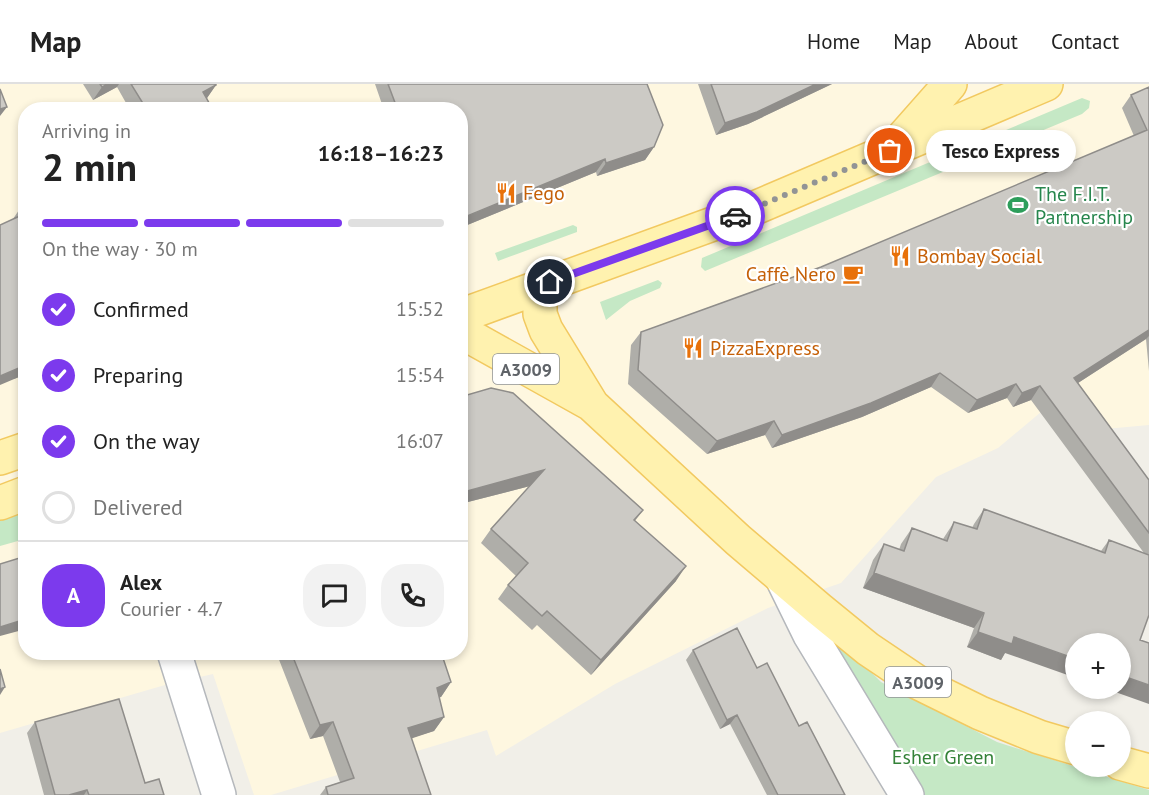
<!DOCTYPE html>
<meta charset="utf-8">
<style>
:root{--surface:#fff;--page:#f2f2f2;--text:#222;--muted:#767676;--line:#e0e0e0;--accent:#7c3aed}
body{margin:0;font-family:"PT Sans",sans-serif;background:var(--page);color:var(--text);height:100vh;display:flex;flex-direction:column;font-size:22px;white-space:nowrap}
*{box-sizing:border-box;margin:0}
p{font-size:20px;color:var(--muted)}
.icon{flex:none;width:33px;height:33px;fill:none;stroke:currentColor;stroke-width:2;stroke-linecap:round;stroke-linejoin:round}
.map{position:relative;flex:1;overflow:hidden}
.sheet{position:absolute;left:18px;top:18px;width:450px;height:558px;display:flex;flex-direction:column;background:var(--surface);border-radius:24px;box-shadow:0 3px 9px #0003}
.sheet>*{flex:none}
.tools{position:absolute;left:1065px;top:549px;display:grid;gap:12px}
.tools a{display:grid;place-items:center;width:66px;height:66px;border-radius:50%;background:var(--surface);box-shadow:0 3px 9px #0003;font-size:30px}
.pin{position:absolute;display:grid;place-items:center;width:51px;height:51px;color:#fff;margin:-26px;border:3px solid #fff;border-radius:50%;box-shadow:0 2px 6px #0007}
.courier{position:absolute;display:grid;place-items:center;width:60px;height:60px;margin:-30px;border:4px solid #7c3aed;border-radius:50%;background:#fff;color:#222;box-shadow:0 2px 8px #0007}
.bubble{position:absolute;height:42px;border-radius:21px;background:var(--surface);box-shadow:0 3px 9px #0003;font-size:20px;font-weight:700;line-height:42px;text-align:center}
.headline em{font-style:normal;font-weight:700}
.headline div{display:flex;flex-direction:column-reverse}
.headline{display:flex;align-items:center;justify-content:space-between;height:102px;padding:0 24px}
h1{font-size:39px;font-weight:700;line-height:45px}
.bar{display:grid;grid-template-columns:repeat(4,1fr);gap:9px 6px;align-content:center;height:72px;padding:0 24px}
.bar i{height:8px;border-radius:4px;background:var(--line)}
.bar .active{background:var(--accent)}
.bar p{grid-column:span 4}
.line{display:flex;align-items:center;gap:15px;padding:0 24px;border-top:2px solid var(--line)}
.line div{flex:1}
.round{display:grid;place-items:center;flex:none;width:63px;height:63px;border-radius:24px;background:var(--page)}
ol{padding:0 24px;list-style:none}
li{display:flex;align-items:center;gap:18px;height:66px}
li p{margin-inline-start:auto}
li .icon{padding:6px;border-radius:50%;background:var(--accent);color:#fff;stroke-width:4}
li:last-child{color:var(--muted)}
li i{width:33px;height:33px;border:3px solid var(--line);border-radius:50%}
header{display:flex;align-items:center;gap:36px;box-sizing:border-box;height:84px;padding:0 30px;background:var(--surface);border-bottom:2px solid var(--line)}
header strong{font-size:28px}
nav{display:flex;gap:33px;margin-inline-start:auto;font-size:21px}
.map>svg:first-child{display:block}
.commercial{fill:#fef7e0;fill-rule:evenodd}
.green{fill:#c5e8c5}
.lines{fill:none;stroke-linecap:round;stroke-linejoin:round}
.minor-casing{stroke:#b5b8bc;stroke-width:36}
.major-casing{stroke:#f2c960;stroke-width:36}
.minor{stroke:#fff;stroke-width:33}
.major{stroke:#fff2af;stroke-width:33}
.wall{fill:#afaea9}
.shaded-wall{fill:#8f8d8a}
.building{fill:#cccac5;stroke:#8f8d8a;stroke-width:1.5}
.done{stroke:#929495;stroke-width:6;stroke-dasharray:0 10.8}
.route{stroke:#7c3aed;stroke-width:8}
.labels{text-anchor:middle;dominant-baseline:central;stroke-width:4.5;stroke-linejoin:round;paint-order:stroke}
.shield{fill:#fff;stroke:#8f9295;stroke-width:1.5}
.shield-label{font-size:18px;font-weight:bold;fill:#5f6368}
.food-label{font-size:20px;fill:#c56008;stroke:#fff;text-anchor:start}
.leisure-label{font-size:20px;fill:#27864d;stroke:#fff;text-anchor:start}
.park-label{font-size:20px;fill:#348238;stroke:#fff}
</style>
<header>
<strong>Map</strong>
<nav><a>Home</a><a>Map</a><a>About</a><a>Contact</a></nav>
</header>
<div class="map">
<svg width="1149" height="711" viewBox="0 0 1149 711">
<rect width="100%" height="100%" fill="#f1efe8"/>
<path class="commercial" d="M0,0H1149V341L1094,346L1066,307L998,364L936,393L841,499L768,524L615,600L496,672L487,646L271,711H254L213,590L165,601L0,649ZM26,26H460V568H26Z"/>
<path class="green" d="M1082,14L1090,17L1089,24L1082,30L705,187L701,183L702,174Z
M573,141L577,143V148L498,177L495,169Z
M658,196L662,199L660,204L630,217L606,236L600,218Z
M25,426V455L0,462V437Z
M826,543L881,598L997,658L1149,706V711H922L820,548Z"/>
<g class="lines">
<g class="minor-casing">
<path id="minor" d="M782,494L810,551L907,711
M174,568L219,711"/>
</g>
<g class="major-casing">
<path id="major" d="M898,59L950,0
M550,198L540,218V230L546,246L592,321L738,456L819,525L868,565L917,598L980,629L1039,653L1076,664
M460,232L743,129L1046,0
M460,247L591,320
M0,374L26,365
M0,419L26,409
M1120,679L1149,687"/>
</g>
<use href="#minor" class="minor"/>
<use href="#major" class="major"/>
</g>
<path class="wall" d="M83,0H216V1L207,14L213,26H130L117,3L93,16Z
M375,0H647L654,63L645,76L597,92L596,88L460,144V26H384Z
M698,0H832L748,40L716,51Z
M1149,3V287L1146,255L1078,299L1149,396V531L1005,569L1001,576L967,563L974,544L863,504L873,476L884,460L899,466L901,460L912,444L943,455L954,438L972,444L974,440L984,425L1101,467L1109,456L1144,469L1031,316L1013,323L1007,314L968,329L931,303L862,333L772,364L765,351L707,370L628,300L631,261L641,248L821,183L1134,52L1122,24L1131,11Z
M26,121V290L14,295L13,135L21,123Z
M460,313L643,426L635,437L676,497L591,591L537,541L532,546L498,515L508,501L516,492L481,459L491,445L530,402L460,420Z
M693,566L757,584L799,642L845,711H767L730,640L720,645L686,576Z
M276,568H441L451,598L441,613H439L444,633L434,647L411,654L431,711H320L326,703L340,698L323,652L310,655Z
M35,638L145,699L164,711H44L27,649Z"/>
<path class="shaded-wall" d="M108,0H119L117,3L93,16L102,3Z
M816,0H832L748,40L716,51L725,39Z
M216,1L207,14L194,21L203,8Z
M7,23L0,32V25Z
M654,63L645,76L597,92L606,79Z
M605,75L596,88L460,144V135Z
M1149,246V252L1146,255L1064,308L1074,294Z
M26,281V290L0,301V292Z
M940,289L931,303L862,333L772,364L782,351Z
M1016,300L1007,314L968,329L977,316Z
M1040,302L1031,316L1013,323L1022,309Z
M774,337L765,351L707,370L717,357Z
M544,386L534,401L460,420V409Z
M686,482L676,497L591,591L601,576Z
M874,489L984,529L974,544L863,504Z
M26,535V545L0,552V543Z
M978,548L1014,553L1076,575V594L1005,569L1001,576L967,563Z
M1120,591L1149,601V620L1104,604H1120Z
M451,598L441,613L427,618L437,604Z
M5,603L0,611V605Z
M737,631L730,640L720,645L727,636Z
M444,633L434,647L398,659L408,644Z
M333,638L323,652L310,655L320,641Z
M87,706L84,711H69Z"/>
<path class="building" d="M100,0H108L102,3Z
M131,0H216V1L203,8L213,26H147Z
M388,0H647L663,41L654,63L606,79L605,75L460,135V26H394L397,24Z
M711,0H816L757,28L725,39Z
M1149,3V246L1074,294L1149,396V449L1040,302L1022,309L1016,300L977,316L940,289L871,319L782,351L774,337L717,357L638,286L641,248L821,183L1147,46L1131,11Z
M0,5L7,23L0,25Z
M26,121V281L0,292V141L24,130L21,123Z
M491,304L513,309L643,426L634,436L686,482L601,576L547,527L542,532L508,501L528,479L491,445L544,386L460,409V313Z
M984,425L1105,469L1109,456L1149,471V531L1140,556L1149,559V601L1120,591V560H1076V575L1014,553L1012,560L978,548L984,529L874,489L884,460L904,467L912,444L947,457L954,438L977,445Z
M26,472V535L0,543V480Z
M737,544L757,584L767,579L799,642L807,638L845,711H778L737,631L727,636L693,566Z
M291,568H441L451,598L437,604L444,633L408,644L431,711H328L326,703L354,694L333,638L320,641Z
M0,585L5,603L0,605Z
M119,615L145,699L159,695L164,711H89L87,706L69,711H55L35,638Z"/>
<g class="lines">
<path class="done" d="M735,132L890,67"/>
<path class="route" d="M550,198L735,132"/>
</g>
<defs>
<g id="restaurant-bare" transform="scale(1.62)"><path d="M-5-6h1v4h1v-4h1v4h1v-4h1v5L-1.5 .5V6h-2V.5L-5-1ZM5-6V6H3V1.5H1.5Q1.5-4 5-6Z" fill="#e8710a" stroke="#fff" stroke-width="2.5" paint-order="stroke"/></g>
<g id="stadium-bare" transform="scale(1.62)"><path d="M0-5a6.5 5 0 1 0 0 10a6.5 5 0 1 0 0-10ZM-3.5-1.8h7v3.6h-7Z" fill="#2e9e5b" stroke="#fff" stroke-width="2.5" paint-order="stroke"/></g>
<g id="cafe-bare" transform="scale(1.62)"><path d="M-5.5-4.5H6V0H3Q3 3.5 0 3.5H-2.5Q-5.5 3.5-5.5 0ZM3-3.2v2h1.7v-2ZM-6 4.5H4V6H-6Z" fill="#e8710a" stroke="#fff" stroke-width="2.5" paint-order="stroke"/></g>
</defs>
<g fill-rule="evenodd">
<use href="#restaurant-bare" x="506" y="109"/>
<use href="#stadium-bare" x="1018" y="121"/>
<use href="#restaurant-bare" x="900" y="172"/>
<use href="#cafe-bare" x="853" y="190"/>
<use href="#restaurant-bare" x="693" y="264"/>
</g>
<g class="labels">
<g class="shield">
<rect x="493" y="270" width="66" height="30" rx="4.5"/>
<rect x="885" y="583" width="66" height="30" rx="4.5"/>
</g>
<g class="shield-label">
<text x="526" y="285">A3009</text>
<text x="918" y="598">A3009</text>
</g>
<g class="food-label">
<text x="523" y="109">Fego</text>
<text x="917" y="172">Bombay Social</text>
<text x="836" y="190" text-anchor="end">Caffè Nero</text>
<text x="710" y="264">PizzaExpress</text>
</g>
<g class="leisure-label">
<text x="1035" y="110">The F.I.T.<tspan x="1035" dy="23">Partnership</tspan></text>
</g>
<g class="park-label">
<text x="943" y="673">Esher Green</text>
</g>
</g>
</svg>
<div class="tools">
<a>+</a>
<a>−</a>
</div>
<div class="pin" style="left:890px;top:67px;background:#ea580c"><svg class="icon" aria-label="bag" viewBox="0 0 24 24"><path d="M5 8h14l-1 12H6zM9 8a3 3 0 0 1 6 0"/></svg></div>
<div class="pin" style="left:550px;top:198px;background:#1f2937"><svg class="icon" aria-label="home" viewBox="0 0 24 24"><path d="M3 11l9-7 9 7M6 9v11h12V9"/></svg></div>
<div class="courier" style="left:735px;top:132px"><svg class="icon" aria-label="car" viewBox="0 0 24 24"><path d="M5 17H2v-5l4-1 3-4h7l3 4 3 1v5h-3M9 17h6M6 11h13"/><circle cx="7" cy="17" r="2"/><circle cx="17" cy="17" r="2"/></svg></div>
<div class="bubble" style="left:926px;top:46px;width:150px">Tesco Express</div>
<section class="sheet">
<div class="headline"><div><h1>2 min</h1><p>Arriving in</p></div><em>16:18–16:23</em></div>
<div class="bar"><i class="active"></i><i class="active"></i><i class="active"></i><i></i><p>On the way · 30 m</p></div>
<ol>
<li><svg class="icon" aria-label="check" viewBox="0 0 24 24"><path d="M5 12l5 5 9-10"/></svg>Confirmed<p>15:52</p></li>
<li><svg class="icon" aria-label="check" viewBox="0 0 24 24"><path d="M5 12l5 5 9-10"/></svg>Preparing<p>15:54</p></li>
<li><svg class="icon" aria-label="check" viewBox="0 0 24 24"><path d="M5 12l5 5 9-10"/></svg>On the way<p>16:07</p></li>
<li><i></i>Delivered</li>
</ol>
<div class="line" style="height:108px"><b class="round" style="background:var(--accent);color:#fff">A</b><div><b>Alex</b><p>Courier · 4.7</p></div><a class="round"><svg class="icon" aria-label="chat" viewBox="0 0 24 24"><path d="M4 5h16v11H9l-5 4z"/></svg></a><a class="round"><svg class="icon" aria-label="phone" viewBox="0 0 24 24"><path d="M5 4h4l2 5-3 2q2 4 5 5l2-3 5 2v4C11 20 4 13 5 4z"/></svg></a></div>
</section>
</div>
